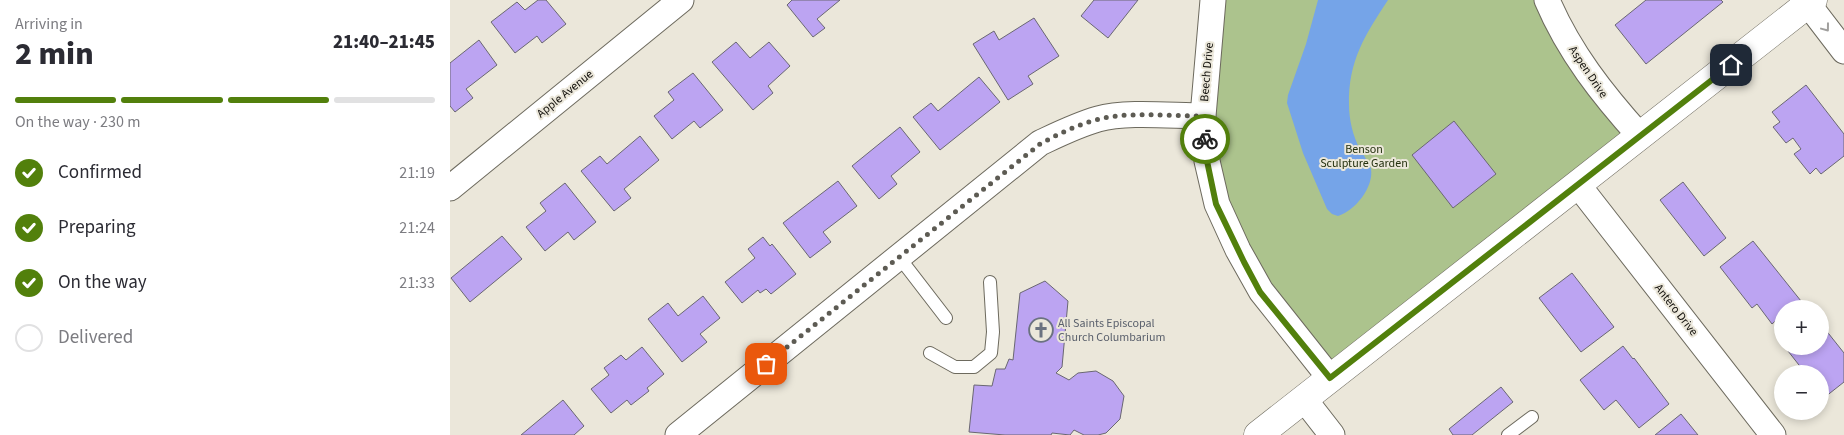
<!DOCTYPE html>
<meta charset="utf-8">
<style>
:root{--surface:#fff;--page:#f7f7f7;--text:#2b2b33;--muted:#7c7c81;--line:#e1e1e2;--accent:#52800c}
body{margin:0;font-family:"Source Sans 3",sans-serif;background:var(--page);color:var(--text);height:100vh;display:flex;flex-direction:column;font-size:19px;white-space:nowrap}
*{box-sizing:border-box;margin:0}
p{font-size:16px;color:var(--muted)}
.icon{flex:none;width:28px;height:28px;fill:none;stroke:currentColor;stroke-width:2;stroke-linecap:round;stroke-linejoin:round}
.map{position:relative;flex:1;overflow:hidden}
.details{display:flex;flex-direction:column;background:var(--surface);width:450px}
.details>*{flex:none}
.buttons{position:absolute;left:1324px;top:300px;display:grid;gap:10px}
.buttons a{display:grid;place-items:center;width:55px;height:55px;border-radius:50%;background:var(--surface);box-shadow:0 2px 8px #0003;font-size:25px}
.pin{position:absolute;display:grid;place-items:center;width:42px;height:42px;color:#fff;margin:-21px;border-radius:10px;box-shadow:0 2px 8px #0006}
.courier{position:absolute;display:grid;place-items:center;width:50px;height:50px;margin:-25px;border:4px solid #52800c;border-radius:50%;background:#fff;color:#222;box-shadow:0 1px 6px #0007}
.head em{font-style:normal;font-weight:800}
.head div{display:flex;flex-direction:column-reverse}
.head{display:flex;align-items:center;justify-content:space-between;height:85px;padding:0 15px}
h1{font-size:32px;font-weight:800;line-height:38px}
.bar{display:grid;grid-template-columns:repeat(4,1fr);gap:8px 5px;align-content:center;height:60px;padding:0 15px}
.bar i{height:6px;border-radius:4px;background:var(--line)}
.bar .on{background:var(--accent)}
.bar p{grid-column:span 4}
ol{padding:0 15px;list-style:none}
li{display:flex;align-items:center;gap:15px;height:55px}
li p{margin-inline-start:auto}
li .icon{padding:5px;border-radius:50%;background:var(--accent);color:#fff;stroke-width:4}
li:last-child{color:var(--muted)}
li i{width:28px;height:28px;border:2px solid var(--line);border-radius:50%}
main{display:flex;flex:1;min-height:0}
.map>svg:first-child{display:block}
.green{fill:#acc38d}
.water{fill:#75a4e8}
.building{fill:#bca4f2;stroke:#6a6772}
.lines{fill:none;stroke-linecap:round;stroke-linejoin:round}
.service-casing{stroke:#6d6a5e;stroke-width:14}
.minor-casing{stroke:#6d6a5e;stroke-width:27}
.secondary-casing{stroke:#6d6a5e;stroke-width:29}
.service{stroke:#fff;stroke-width:12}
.minor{stroke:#fff;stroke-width:25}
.secondary{stroke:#fff;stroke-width:28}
.oneway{stroke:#a09f9d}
.done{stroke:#5d5b53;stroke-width:5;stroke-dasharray:0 9}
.route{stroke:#52800c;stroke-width:6}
.labels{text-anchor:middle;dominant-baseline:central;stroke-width:4;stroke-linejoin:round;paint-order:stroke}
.street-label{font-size:12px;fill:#110f0b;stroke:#ebe7da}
.park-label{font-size:12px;fill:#24310f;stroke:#ebe7da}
.worship-label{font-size:12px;fill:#5b616d;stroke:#ebe7da;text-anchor:start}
</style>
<main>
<section class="details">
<div class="head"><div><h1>2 min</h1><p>Arriving in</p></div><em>21:40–21:45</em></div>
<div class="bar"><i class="on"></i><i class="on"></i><i class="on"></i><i></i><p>On the way · 230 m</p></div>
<ol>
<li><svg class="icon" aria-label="check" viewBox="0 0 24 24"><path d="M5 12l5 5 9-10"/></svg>Confirmed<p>21:19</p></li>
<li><svg class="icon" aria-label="check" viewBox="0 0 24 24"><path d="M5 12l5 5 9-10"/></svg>Preparing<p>21:24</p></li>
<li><svg class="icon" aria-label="check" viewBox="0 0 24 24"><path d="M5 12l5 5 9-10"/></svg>On the way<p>21:33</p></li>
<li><i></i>Delivered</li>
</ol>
</section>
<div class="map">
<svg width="1394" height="435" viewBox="0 0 1394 435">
<rect width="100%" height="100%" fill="#ebe7da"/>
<path class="green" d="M763,0H1097L1190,136L880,378L767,204Z"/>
<path class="water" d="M868,0H938C915,35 898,61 899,105C899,119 903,137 910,149C913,155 919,162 921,169C924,187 905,211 888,216L882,214L877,209L853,153L837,103L838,95L856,44Z"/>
<path class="building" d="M88,0H96L116,24L92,43L87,36L65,53L41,22L67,2L75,10Z
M342,0H390L367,19L375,28L363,37L337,5Z
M644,0H688L658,38L631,16Z
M1196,0H1271L1273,2L1196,64L1165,25Z
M584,18L609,56L578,76L583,84L558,100L523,44L544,31L549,40Z
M29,40L47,65L16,89L23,98L5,112L0,106V63Z
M286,42L300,58L319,42L340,66L318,86L323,93L303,110L262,62Z
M243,73L273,110L250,128L244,121L222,139L204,116L224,100L218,92Z
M529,77L550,102L490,150L463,117L481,103L488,111Z
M1356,85L1394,134V156L1371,174L1366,168L1360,174L1344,154L1351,149L1343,138L1336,143L1323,127L1330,122L1322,112Z
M1004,121L1046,174L1003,208L962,155Z
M450,127L470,152L441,176L447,184L429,199L402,166Z
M190,136L209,160L174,189L181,198L164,211L131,171L150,156L157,164Z
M388,181L407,206L373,232L381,242L360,258L333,223Z
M1233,182L1276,238L1254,256L1210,200Z
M115,183L146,222L124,240L118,232L95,251L76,227L96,211L90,203Z
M52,236L72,259L20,302L1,278Z
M313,237L320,246L322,244L346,274L321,294L316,289L310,293L308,290L292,303L275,282L305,258L298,249Z
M1303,241L1351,301L1341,309H1332V315L1322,324L1307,304L1302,308L1270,267Z
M1122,273L1164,327L1131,352L1089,298Z
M595,281L618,301L612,367L606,373L619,380L628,373L646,371L663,381L674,396L670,419L656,433L648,435H634L624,430L620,435L602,433L601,435H555L519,432L524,385L542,386L546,369H555L559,359L563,360L570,293Z
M253,296L270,318L250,334L257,342L232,362L198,319L218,303L228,316Z
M1371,324L1394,353V382L1375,397L1370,391V374H1356L1338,351L1344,346H1370Z
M1173,346L1183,359L1184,358L1219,404L1189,428L1166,400L1154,410L1130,380Z
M192,347L214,374L197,388L199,391L181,405L177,400L161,413L141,389L159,375L154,368L171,355L176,360Z
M1051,387L1063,402L1022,435H1003L999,429Z
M113,400L134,426L124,435H71Z
M1231,414L1248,435H1205Z"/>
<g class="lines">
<g class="service-casing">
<path id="service" d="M449,257L496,318
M480,353L505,367H524L541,353L543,332L540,282
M1058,435L1082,417"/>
</g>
<g class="minor-casing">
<path id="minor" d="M763,0L753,116L757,161L767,204L788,250L811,291L880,378
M1097,0C1119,52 1153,95 1190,136
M1358,4L1394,51
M1128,185L1323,435
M0,188L231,0
M854,399L882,435
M228,435L590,143C609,134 627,125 648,119C676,111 723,116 753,116"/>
</g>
<g class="secondary-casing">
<path id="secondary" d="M808,435L1363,0"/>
</g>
<use href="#service" class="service"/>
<use href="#minor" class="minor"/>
<use href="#secondary" class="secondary"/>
</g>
<defs><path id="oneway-chevron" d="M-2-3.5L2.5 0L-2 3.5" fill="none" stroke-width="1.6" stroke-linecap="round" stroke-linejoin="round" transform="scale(1.25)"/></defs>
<use class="oneway" href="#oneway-chevron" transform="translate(1376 28) rotate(53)"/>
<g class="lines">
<path class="done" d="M316,364L590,144C614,131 639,119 667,116C695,113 725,116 753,116L755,139"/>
<path class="route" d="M755,139L757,161L766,204L794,262L810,292L880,378L1281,65"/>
</g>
<defs>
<g id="church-ring" transform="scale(1.25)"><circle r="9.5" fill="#ebe7da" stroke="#6b7280" stroke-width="1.5"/><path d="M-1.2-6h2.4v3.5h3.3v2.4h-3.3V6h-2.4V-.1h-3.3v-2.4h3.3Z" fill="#6b7280"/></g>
</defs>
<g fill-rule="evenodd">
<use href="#church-ring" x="591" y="330"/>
</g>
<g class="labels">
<g class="street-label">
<text transform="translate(757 72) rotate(-85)">Beech Drive</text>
<text transform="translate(1138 72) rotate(56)">Aspen Drive</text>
<text transform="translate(115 94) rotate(-39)">Apple Avenue</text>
<text transform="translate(1226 310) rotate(52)">Antero Drive</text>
</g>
<g class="park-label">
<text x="914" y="149">Benson<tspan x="914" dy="14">Sculpture Garden</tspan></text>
</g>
<g class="worship-label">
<text x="608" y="323">All Saints Episcopal<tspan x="608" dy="14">Church Columbarium</tspan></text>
</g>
</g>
</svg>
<div class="buttons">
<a>+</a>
<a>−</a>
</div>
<div class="pin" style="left:316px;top:364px;background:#ea580c"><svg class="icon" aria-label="bag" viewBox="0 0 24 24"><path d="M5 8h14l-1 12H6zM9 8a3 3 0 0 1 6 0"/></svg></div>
<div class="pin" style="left:1281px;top:65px;background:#1f2937"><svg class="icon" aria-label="home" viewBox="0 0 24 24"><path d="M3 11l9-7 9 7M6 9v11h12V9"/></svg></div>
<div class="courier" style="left:755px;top:139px"><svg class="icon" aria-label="bike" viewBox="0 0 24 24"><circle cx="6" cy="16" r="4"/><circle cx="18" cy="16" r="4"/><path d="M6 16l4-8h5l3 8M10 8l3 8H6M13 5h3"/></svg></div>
</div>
</main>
